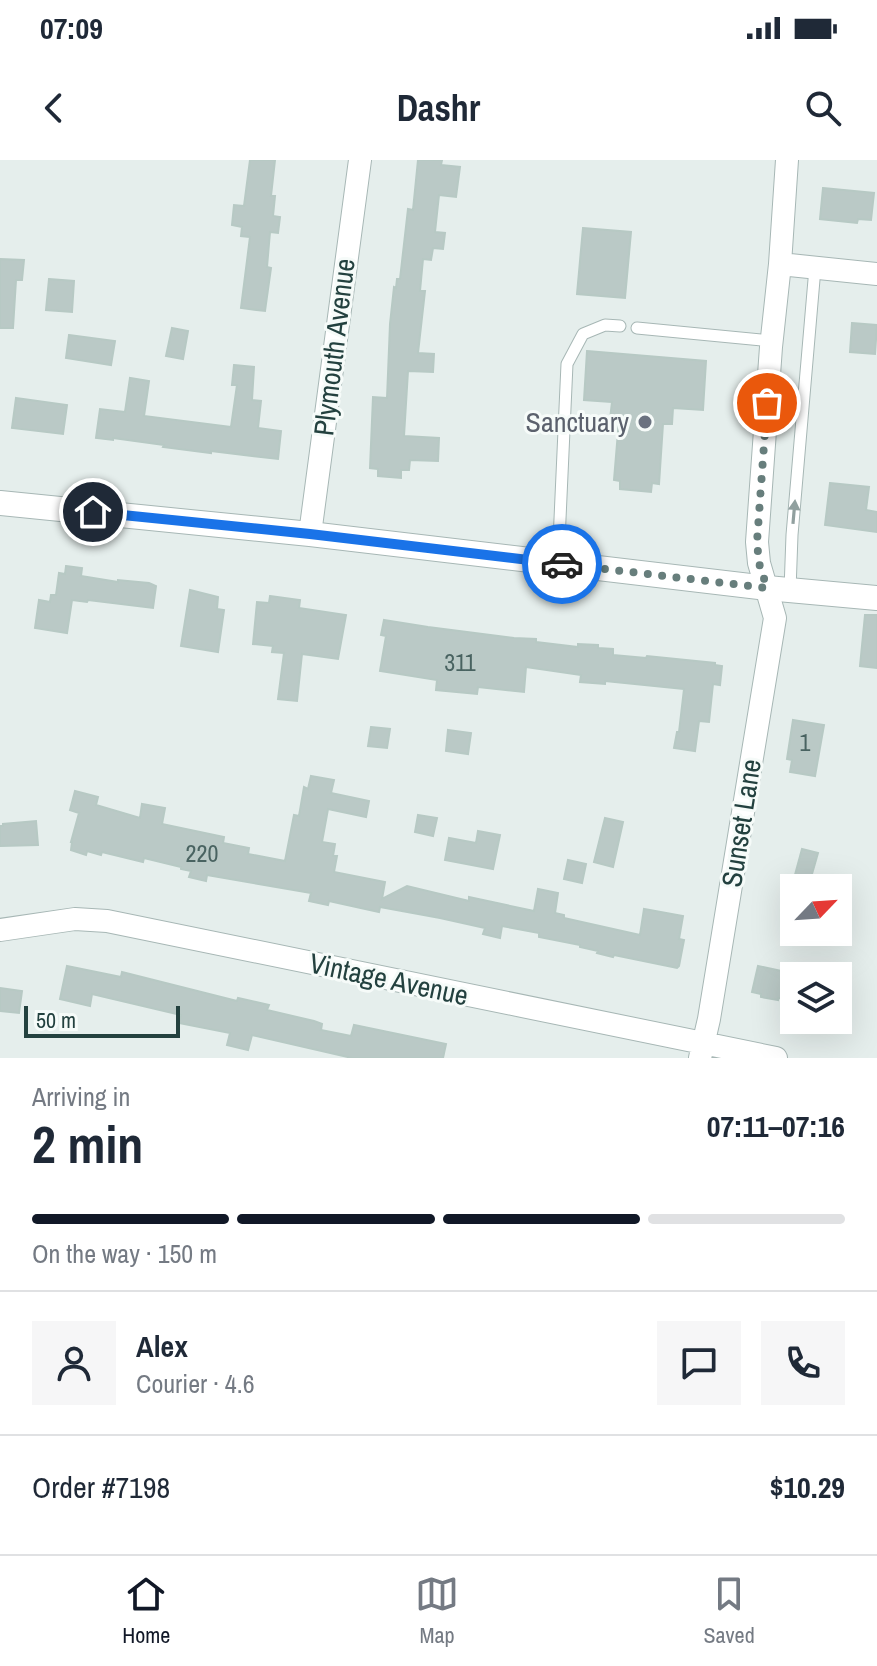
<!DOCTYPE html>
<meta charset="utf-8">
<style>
:root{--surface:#fff;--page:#f6f6f7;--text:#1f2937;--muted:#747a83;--line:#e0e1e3;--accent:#111827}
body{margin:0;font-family:"Archivo Narrow",sans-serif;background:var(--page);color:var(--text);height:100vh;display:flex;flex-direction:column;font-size:30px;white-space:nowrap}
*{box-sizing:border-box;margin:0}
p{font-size:26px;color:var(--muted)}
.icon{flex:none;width:44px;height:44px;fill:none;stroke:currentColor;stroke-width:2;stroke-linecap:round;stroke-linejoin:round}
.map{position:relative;height:898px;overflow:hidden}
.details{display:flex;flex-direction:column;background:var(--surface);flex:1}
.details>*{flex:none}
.needle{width:52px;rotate:65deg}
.fabs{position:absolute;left:780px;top:714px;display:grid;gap:16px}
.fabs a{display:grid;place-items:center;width:72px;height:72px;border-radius:0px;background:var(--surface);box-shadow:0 8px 32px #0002;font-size:40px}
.scale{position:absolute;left:24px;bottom:20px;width:156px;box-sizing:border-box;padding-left:8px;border:4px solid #23413f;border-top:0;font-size:22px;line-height:28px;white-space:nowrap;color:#23413f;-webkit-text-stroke:6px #f6fbf9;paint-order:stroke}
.pin{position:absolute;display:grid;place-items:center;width:68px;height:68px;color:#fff;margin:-34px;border:4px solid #fff;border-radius:50%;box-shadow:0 2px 8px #0007}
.courier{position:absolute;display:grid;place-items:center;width:80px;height:80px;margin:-40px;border:6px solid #1a73e8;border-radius:50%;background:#fff;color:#222;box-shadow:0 2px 10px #0007}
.head em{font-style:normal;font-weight:700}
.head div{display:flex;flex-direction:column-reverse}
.head{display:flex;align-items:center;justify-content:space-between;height:136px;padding:0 32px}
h1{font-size:52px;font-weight:700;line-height:60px}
.bar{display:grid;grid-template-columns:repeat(4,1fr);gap:12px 8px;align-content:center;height:96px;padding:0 32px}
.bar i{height:10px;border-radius:6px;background:var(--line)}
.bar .active{background:var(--accent)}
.bar p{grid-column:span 4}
.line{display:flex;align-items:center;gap:20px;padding:0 32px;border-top:2px solid var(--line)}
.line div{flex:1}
.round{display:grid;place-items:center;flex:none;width:84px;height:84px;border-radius:0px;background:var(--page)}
.status{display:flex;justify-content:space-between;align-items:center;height:56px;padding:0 40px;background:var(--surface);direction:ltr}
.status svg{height:22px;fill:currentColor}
header{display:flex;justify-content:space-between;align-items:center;height:104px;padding:0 32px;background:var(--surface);font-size:36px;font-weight:700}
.tab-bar{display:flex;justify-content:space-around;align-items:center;height:112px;border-top:2px solid var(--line);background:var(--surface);font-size:22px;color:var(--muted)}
.tab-bar a{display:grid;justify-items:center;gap:4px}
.tab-bar .active{color:var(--accent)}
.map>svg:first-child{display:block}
.building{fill:#bac9c6;stroke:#b7c9c4;stroke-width:2}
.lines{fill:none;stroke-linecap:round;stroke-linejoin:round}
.service-casing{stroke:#a7b7b5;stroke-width:13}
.minor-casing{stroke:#a7b7b5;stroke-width:24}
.tertiary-casing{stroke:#a7b7b5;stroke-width:26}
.service{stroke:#fff;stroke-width:11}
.minor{stroke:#fff;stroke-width:22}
.tertiary{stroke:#fff;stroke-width:24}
.oneway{fill:#91a09f}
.done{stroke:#677e7c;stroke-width:8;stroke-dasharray:0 14.4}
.route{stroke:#1a73e8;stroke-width:10}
.worship-dot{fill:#6b7280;stroke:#f6fbf9;stroke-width:3}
.labels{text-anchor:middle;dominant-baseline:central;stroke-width:6;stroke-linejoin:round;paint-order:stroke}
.number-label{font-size:24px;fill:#496361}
.street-label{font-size:28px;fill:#23413f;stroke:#f6fbf9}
.worship-label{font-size:28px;fill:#5b616d;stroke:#f6fbf9;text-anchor:end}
</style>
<div class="status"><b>07:09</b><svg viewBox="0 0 49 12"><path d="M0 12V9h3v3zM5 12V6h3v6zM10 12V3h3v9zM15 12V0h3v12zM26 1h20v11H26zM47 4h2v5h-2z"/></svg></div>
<header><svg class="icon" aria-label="back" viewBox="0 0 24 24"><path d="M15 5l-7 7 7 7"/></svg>Dashr<svg class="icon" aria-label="search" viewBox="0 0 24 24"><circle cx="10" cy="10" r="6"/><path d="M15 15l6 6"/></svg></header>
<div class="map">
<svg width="877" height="898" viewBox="0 0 877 898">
<rect width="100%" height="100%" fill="#e5eeec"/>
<path class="building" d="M250,0H275L271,36H275L273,56L280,57L278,73L270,72L267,107L271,108L265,151L241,148L250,77L241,76L242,67L232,65L234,45L244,46Z
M418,0H442L441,5L460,7L456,37L439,35L435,72L445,73L443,89L433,88L431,100L423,99L420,131H425L418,193L434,194L433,212L408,211L404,276L439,278L438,301L410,300L409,310H401V318L378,316V309L370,308L373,237L387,238L390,164L394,127L396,128L397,119H400L408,49L413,50Z
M823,28L874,33L871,60L858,59L857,63L820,59Z
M583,68L631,72L625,138L577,134Z
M0,99L24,100L22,120H16L13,168H0Z
M49,119L74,121L72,152L46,150Z
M852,163L877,165L875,194L850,192Z
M172,168L188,171L183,199L166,196Z
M69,175L115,181L111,205L66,198Z
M587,191L706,201L703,250L673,248L672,264H663L659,324L652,323L651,332L620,329V321L614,320L619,260L610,259L612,242L584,240Z
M234,205L254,207L252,240L261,241L258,268L281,271L278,299L211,291V293L163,287L164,285L113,278V280L96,278L100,249L125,252L130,218L149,221L144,256L231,267L237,225H232Z
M16,238L67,245L63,274L12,268Z
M830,323L869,327L866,350L877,352V372L825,365Z
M66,406L82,408L81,416L118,422V420L149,423L156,426L153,448L88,440L87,442L72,440L67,473L35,468L39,440L50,442L51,435H56L59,413L65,414Z
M190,430L218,437L217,449L224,450L218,492L181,486Z
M270,436L300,440L299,448L346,455L338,499L302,494L297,541L278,539L284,493L272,492L273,486L253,484L257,442L269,443Z
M865,455H877V508L860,506Z
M384,460L428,467L514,478L536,479V482L578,487V484L598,485V488L613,489V495L646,498L647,496L715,503V505L722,506L720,525L713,524L709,562L699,561L695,591L674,588L677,572H679L684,529L605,521V524L580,522L581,515L526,507L524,532L478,527L477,534L436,530L437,520L380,511L386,476L381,475Z
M793,560L824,565L815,616L790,612L792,600L787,599Z
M371,567L390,569L387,588L368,586Z
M448,570L471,573L468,594L446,591Z
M311,616L334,620L331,633L369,641L366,657L328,649L322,682L335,684L333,696H337L334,712L385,722L382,739L407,726L469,741V737L534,751L538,729L558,733L555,753L564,755V758L640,775L644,749L683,756L679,779L684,780L679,806L677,808L614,795L613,797L597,793L598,791L580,787V785L539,777V773L502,766L500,778L483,774L485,768L440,758L380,747L379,752L329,741L328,745L309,741L311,733L207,715L206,721L189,717L191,711L181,709V707L144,698L143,702L102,692L101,695L87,691L86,695L71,690L72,682H71L79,653L70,650L75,631L98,637L96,645L140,658L142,644L165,648L162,664L224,677L223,683L249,688L248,694L285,701L294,655L299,656L304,627L308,629Z
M418,655L437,658L433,676L415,672Z
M605,658L623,662L613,707L594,702Z
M36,661L38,685L0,686V666H3V664Z
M478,671L500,675L493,709L445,700L449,678L476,683Z
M802,689L818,693L808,728L792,726Z
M568,700L586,704L582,723L564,719Z
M67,806L121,817L122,812L237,841L238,838L269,845L267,850L314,861L322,864L321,870L351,876L354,865L446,884L443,898H352L252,875L248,890L227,885L230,873L179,863L181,855L92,834L90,846L60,839Z
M758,806L796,814L794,816L790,840L778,838V840L761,837V834L752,832Z
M0,828L22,831L19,853L0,851Z"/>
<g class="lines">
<g class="service-casing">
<path id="service" d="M637,168L772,181
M558,403L567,204L583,174L605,165L620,166
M790,430L792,375L815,108"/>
</g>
<g class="minor-casing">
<path id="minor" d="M780,104L877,114
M310,374L360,0
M0,770L75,759L107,761L776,898
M700,898L709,859L775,458L759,403L757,382L771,187L780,104L787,0"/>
</g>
<g class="tertiary-casing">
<path id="tertiary" d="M0,343L310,374L767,428L877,438"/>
</g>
<use href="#service" class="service"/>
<use href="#minor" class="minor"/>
<use href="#tertiary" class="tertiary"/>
</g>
<defs><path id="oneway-solid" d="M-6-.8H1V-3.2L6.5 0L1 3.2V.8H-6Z" transform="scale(2)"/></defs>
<use class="oneway" href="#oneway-solid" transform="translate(794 352) rotate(-85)"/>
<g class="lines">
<path class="done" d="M562,404L767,428L759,403L757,382L767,243"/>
<path class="route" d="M93,352L310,374L562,404"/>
</g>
<circle class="worship-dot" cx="645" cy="262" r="8"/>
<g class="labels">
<g class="number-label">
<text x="460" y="502">311</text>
<text x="805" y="582">1</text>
<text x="202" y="693">220</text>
</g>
<g class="street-label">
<text transform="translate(334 187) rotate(-83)">Plymouth Avenue</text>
<text transform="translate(741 663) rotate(-81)">Sunset Lane</text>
<text transform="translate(389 819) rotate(12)">Vintage Avenue</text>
</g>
<g class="worship-label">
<text x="629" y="262">Sanctuary</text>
</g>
</g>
</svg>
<div class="fabs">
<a><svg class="needle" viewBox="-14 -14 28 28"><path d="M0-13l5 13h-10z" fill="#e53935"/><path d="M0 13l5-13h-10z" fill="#747a83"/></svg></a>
<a><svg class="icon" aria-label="layers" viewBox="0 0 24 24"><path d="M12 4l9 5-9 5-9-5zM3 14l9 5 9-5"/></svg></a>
</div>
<div class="scale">50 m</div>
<div class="pin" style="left:767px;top:243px;background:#ea580c"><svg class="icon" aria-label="bag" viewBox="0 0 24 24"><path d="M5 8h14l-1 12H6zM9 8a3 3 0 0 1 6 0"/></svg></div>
<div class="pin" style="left:93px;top:352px;background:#1f2937"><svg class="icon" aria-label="home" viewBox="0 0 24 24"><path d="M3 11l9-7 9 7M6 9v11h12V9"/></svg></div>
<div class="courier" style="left:562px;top:404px"><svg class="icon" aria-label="car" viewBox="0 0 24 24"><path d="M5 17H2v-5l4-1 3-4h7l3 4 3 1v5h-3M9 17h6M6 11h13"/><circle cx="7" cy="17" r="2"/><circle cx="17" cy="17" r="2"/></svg></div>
</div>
<section class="details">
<div class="head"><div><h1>2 min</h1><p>Arriving in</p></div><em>07:11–07:16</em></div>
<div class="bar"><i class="active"></i><i class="active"></i><i class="active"></i><i></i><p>On the way · 150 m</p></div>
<div class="line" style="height:144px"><a class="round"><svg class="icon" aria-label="person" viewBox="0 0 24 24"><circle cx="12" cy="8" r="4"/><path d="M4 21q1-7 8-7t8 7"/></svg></a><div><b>Alex</b><p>Courier · 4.6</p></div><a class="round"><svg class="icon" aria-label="chat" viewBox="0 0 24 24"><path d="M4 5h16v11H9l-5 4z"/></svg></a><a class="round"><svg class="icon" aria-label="phone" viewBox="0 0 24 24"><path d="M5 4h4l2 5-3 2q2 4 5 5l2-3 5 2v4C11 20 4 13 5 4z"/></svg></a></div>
<div class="line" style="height:104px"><div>Order #7198</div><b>$10.29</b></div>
</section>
<nav class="tab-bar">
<a class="active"><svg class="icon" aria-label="home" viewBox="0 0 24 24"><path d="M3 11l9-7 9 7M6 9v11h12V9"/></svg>Home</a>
<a><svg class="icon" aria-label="map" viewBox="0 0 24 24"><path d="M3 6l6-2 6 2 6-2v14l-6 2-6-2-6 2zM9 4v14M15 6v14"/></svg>Map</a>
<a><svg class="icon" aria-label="saved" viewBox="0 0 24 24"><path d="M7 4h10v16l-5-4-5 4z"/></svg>Saved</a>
</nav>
